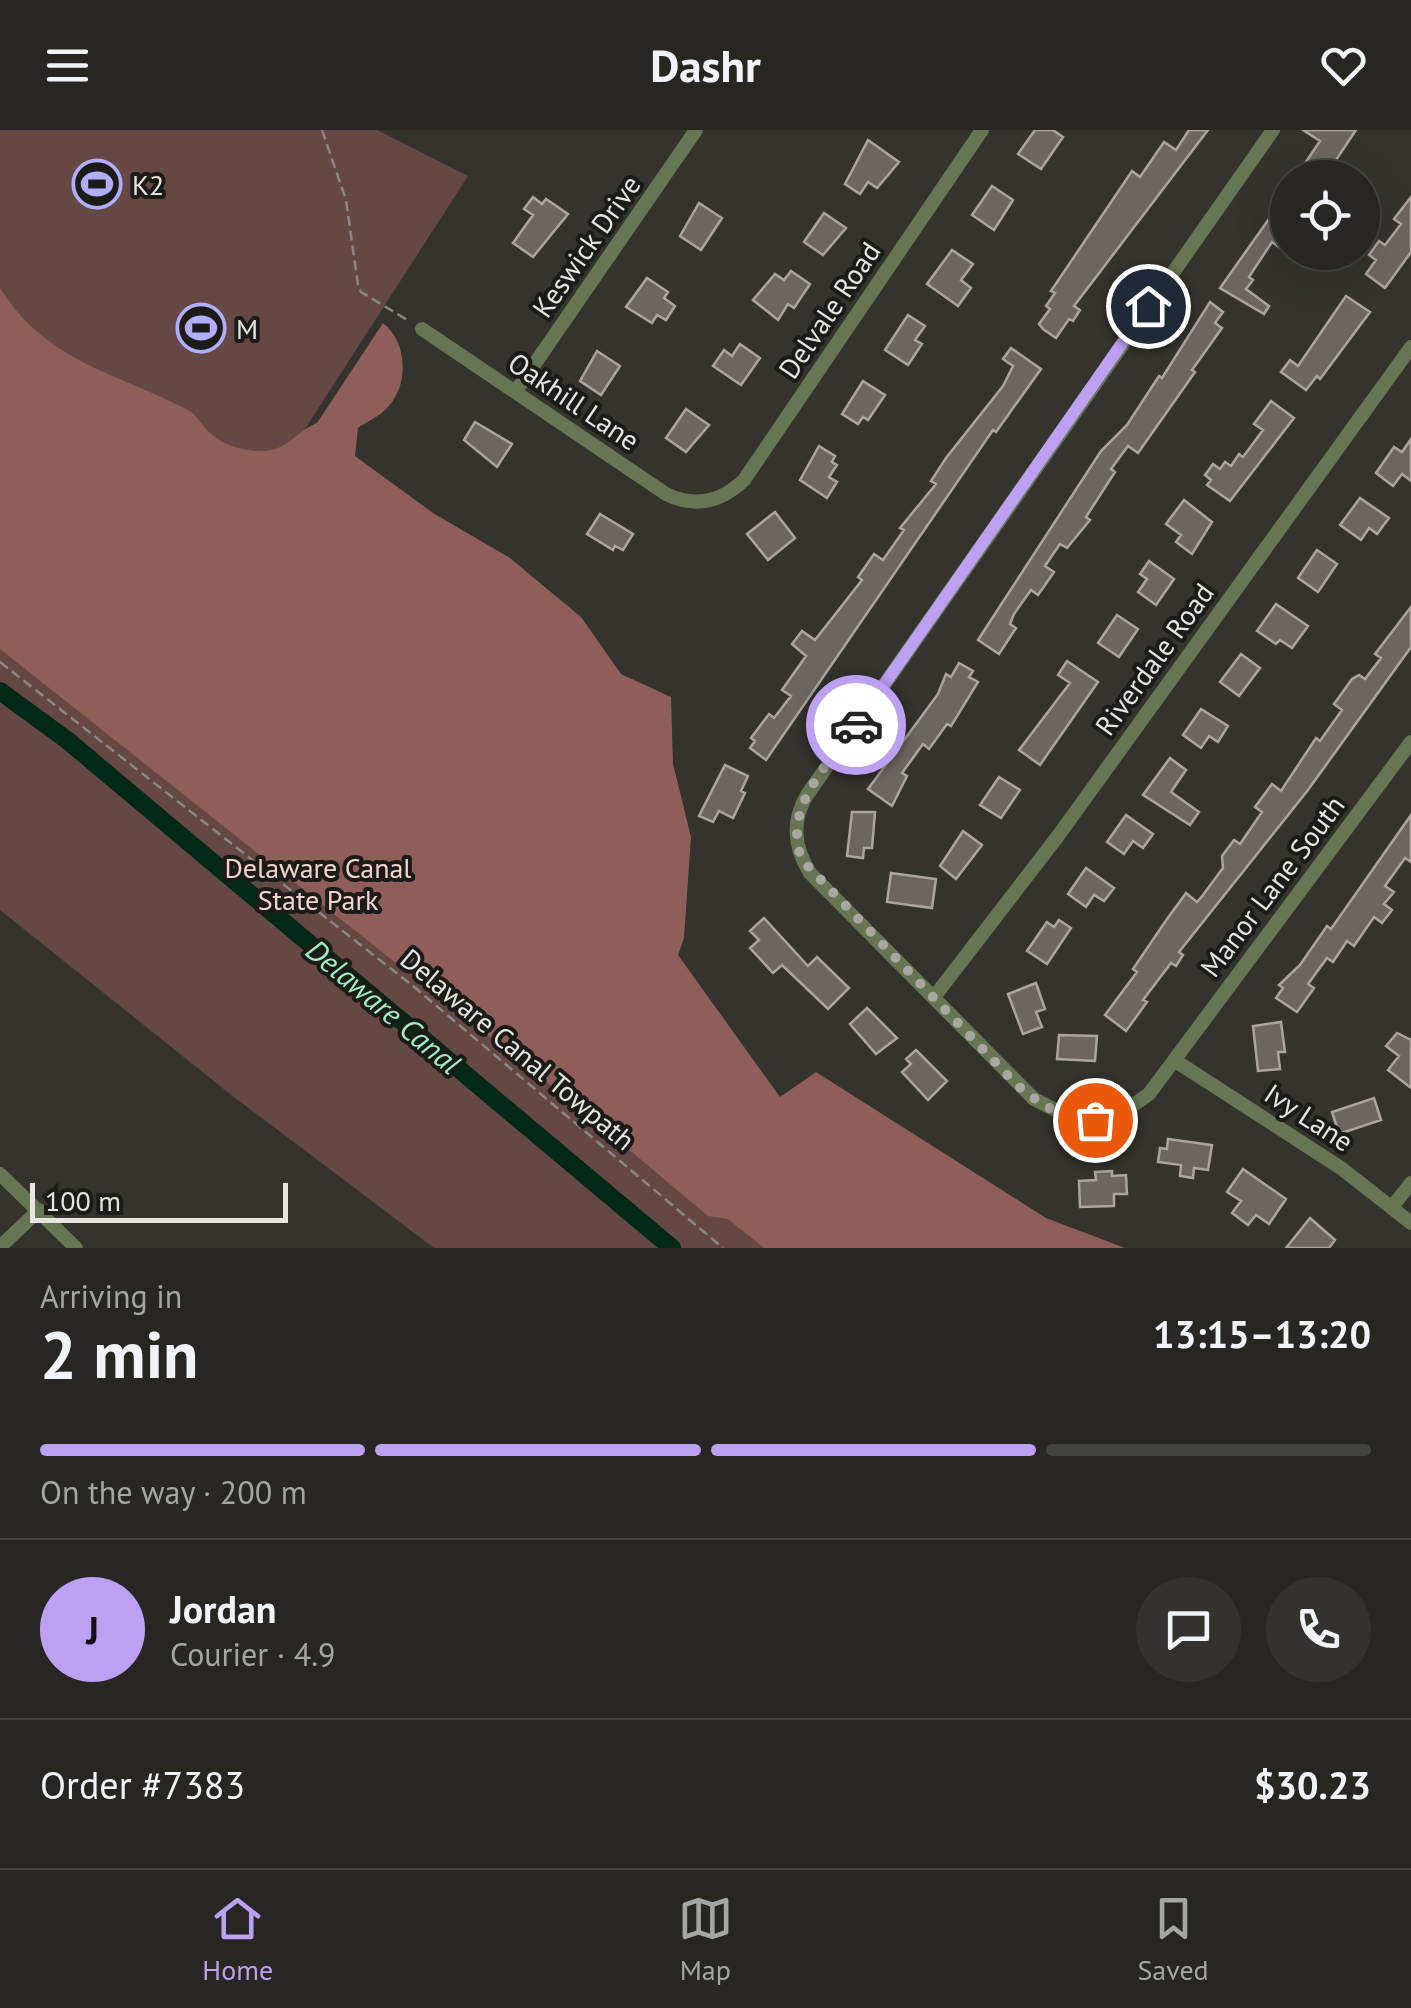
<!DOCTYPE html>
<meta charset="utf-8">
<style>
:root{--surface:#272622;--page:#33322f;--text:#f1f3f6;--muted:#a4a5a5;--line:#434340;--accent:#bca0f2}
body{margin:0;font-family:"PT Sans",sans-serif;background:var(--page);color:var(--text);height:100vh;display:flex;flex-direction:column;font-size:38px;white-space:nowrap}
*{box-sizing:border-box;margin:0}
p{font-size:32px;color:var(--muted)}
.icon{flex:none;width:55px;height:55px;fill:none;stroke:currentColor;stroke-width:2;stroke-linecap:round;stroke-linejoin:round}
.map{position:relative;height:1118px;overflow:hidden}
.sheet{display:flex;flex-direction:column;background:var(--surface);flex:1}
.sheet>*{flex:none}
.buttons{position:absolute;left:1270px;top:30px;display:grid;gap:20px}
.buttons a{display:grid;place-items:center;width:110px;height:110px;border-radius:50%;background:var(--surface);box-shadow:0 10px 40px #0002,0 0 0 2px var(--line);font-size:50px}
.scale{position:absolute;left:30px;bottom:25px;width:258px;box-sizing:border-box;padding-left:10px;border:5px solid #e6e5e1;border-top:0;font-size:28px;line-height:35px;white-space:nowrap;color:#e6e5e1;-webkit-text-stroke:8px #1b1b18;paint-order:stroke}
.pin{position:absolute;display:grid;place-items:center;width:85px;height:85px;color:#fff;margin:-42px;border:5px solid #fff;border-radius:50%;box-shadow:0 2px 10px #0007}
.courier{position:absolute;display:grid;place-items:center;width:100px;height:100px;margin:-50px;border:8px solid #bca0f2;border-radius:50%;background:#fff;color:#222;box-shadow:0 2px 12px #0007}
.headline em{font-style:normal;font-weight:700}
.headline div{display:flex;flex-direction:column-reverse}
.headline{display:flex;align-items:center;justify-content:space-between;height:170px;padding:0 40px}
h1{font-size:65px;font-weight:700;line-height:75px}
.bar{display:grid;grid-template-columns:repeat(4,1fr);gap:15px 10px;align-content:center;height:120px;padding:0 40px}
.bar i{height:12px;border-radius:8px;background:var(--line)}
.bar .on{background:var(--accent)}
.bar p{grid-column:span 4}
.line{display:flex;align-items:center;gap:25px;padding:0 40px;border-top:2px solid var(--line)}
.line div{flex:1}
.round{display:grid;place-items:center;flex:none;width:105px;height:105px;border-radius:52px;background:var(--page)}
header{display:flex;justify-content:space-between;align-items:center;height:130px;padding:0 40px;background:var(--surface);font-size:45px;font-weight:700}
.tab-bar{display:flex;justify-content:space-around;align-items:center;height:140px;border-top:2px solid var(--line);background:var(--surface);font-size:28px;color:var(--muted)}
.tab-bar a{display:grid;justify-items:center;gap:5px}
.tab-bar .on{color:var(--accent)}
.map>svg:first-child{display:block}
.green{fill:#654744}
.forest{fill:#905e59}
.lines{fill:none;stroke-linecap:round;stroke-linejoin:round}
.canal{stroke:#022818;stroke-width:18}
.building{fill:#6c6661;stroke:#aba5a0;stroke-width:2.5}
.path{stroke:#888782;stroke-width:2.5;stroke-dasharray:10 5;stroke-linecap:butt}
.minor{stroke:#667552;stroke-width:14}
.done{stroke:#a8a7a2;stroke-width:10;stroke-dasharray:0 18}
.route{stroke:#bca0f2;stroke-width:12}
.labels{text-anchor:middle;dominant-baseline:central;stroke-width:8;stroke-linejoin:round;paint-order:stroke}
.poi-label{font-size:28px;fill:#e6e5e1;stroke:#1b1b18;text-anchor:start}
.street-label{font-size:28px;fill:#e6e5e1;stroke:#1b1b18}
.park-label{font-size:28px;fill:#f5d3cf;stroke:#1b1b18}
.water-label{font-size:30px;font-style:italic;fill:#9feec5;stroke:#1b1b18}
</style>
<header><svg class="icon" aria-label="menu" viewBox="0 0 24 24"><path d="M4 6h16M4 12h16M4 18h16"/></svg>Dashr<svg class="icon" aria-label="heart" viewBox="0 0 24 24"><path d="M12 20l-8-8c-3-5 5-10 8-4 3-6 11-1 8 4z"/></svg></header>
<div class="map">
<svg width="1411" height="1118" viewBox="0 0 1411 1118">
<rect width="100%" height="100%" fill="#34332d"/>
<path class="green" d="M0,0H377L468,46L218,434L899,1118H434L230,964L0,780Z"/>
<path class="forest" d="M0,158C47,233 116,242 188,280C197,285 201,295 209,302C223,316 246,322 265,321C287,320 298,300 317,293L383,193C408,212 410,258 385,280C378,287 366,292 358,298L355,326L433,383L510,428L581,487L621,544L671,567L673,634L691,707L684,808L678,825L780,967L816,942L1046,1088L1125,1118H764L728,1089L708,1086L589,986L0,519Z"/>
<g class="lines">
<path class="canal" d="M0,561L67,610L672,1118"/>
</g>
<path class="building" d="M1035,0H1053L1063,7L1041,39L1018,24Z
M1189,0H1208L1074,176L1080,180L1073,191L1069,189L1056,208L1043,199L1039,194L1050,179L1046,176L1055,163L1051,161L1132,41L1140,47L1164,12L1176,20Z
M1303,0H1356L1324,48H1295L1320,11Z
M868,10L899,32L877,58L868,52L860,64L845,54Z
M992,56L1013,70L994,100L972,85Z
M533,67L542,74L546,69L568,84L533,127L513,113L533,85L524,79Z
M1411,67V122L1385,158L1366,144L1376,130L1369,125L1379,111L1385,115L1401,94L1394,89Z
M699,73L722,88L701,120L680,106Z
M1276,79L1288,88V105L1279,117L1272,112L1249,147L1253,150L1246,159L1269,176L1264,184L1220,158Z
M824,83L846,98L823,125L804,112Z
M952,120L973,134L961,150L971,158L958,176L927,154Z
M791,141L810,154L794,178L788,174L778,190L753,170L775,144L784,150Z
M647,148L668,162L664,168L675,176L666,190L657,185L652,193L626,177Z
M1346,166L1370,182L1320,249L1317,246L1306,260L1281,242L1290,230L1298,236Z
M1210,172L1223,182L1215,193L1222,198L1192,240L1195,242L1138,323L1128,316L1111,339L1115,342L1086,387L1090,390L1067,418L1060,414L1045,436L1054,442L1038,465L1031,460L1014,484L1010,494L1016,498L999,524L978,510L1101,321L1127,295L1159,246L1162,248Z
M908,185L925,196L915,210L922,214L908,235L885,220Z
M740,214L760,228L741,255L713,236L724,220L732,226Z
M1011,218L1041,239L996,302L993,300L766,630L750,618L755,611L751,608L769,584L774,588L791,566L782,560L806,526L792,514L802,501L815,510L862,450L858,447L874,424L883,430L904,400L900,398L936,354L931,351L946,328L1003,256L1013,236L1003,229Z
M597,221L620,236L601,265L580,251Z
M863,251L885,265L868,290L863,287L858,294L842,284Z
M1271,271L1294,288L1230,371L1207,355L1211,350L1205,345L1213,334L1220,339L1225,332L1231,336L1239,324L1243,327L1263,300L1254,294Z
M686,279L709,295L686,322L666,308Z
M475,292L512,314L497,337L464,310Z
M1411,309V351L1402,344L1393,356L1376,343L1394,317L1402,322Z
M819,316L835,326L832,332L837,335L829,347L837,352L827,368L800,350Z
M1360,368L1389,388L1377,404L1369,398L1361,410L1340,395Z
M1184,370L1212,392L1192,424L1176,412L1181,405L1166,394Z
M775,382L795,408L768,430L747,404Z
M600,384L633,404L623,420L615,416L613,420L587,404Z
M1317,420L1337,434L1318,462L1298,448Z
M1149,431L1174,449L1156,475L1138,462L1147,449L1140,444Z
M1276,474L1308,496L1292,518L1280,510L1276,514L1257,501Z
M1411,477V517L1308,660L1179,822L1183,825L1176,836L1171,833L1143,870L1147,872L1126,901L1105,885L1137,842L1133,839L1167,789L1186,763L1197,772L1203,765L1223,738L1222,726L1234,710L1240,714L1262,682L1255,677L1272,654L1281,661L1316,608L1320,611L1342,580L1334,574L1352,549L1359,545L1365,549L1381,528L1375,524Z
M1117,485L1138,499L1119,527L1098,513Z
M1241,524L1260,538L1239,566L1220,552Z
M1067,531L1098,552L1040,635L1019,620L1070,553L1058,545Z
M959,533L973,541L969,547L978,552L951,596L947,594L929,619L923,614L902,643L907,646L892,676L868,659L938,564L946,544L951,547Z
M1201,579L1228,596L1218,612L1209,606L1201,618L1183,605Z
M1170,628L1186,640L1171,662L1199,682L1190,695L1143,665Z
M725,635L748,646L741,661L745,663L733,688L719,681L713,692L699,686Z
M999,647L1020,660L1001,688L980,675Z
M852,682H875L872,718H864L863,728L847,726Z
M1126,685L1153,704L1143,718L1133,711L1124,724L1107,712Z
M1411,685V732L1405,728L1385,756L1394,762L1384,774L1392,780L1382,793L1374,787L1354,816L1347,811L1333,832L1327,828L1308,854L1314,858L1297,882L1276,868L1283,858L1279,855L1300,835L1327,796L1331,799Z
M963,701L982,715L956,749L940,736Z
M1086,738L1114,758L1104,771L1094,765L1086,777L1068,764Z
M891,743L936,749L932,778L887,772Z
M764,788L808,836L817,827L849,858L828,879L782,835L773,843L750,818L759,810L750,801Z
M1059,790L1071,798L1047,834L1027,821L1047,792L1054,797Z
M1036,853L1045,879L1036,882L1042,897L1023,904L1008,864Z
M867,878L897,908L876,924L850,894Z
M1281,892L1285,922H1278L1280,939L1258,941L1253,896Z
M1397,903L1411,910V958L1388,940L1399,926L1386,916Z
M1059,905L1097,906L1095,931L1057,929Z
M916,920L947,951L928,970L902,942L911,934L906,929Z
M1374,968L1381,990L1339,1004L1332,982Z
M1168,1009L1212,1015L1208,1040L1194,1038L1193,1048L1180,1046L1181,1035L1158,1032L1160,1018L1167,1019Z
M1243,1039L1286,1069L1269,1094L1256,1085L1248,1095L1232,1083L1241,1071L1227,1062Z
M1112,1041V1046L1126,1045L1127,1064H1114V1076L1080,1077L1079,1051L1096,1050L1095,1042Z
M1310,1088L1335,1110L1329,1118H1286Z"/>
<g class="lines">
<path class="path" d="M322,0L346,70L358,155L361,162L409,191
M0,532L413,856L723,1118"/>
<path class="minor" d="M1273,0L807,665C791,692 794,717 810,743L1034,969L1073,989L1095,990L1122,983L1149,964L1411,612
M422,199L666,364C695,378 721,372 744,350L982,0
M516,261L696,0
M934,867L1058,706L1411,217
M1174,930L1341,1038L1411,1093
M0,1044L76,1118
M1392,1077L1411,1053
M0,1117L39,1080"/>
</g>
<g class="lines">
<path class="done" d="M856,595C827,636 782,678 802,730L1018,956C1041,974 1064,991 1095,990"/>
<path class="route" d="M856,595L1148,176"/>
</g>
<defs>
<g id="stadium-ring" transform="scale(2.5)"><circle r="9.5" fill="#1b1b18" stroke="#b1adfa" stroke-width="1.5"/><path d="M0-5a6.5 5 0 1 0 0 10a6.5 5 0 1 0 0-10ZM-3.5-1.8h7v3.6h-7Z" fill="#b1adfa"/></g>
</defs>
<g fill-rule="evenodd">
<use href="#stadium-ring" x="97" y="54"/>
<use href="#stadium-ring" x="201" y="198"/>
</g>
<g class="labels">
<g class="poi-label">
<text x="132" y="54">K2</text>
<text x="236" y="198">M</text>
</g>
<g class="street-label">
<text transform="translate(586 116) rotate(-55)">Keswick Drive</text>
<text transform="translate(829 180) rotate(-56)">Delvale Road</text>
<text transform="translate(574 271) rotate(34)">Oakhill Lane</text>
<text transform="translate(1154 529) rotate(-54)">Riverdale Road</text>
<text transform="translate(1272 756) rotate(-53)">Manor Lane South</text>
<text transform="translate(518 919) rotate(40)">Delaware Canal Towpath</text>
<text transform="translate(1309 987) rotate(33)">Ivy Lane</text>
</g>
<g class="park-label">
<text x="318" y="737">Delaware Canal<tspan x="318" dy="32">State Park</tspan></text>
</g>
<g class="water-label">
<text transform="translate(384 876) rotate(40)">Delaware Canal</text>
</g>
</g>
</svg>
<div class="buttons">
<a><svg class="icon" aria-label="locate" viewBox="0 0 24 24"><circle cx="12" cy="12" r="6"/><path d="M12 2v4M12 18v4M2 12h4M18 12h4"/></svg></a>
</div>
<div class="scale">100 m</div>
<div class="pin" style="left:1095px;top:990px;background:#ea580c"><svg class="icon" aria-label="bag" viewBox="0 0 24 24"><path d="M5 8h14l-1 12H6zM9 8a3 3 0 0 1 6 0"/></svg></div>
<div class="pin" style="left:1148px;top:176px;background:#1f2937"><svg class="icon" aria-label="home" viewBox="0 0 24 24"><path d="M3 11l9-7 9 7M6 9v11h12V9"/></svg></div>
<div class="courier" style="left:856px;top:595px"><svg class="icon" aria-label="car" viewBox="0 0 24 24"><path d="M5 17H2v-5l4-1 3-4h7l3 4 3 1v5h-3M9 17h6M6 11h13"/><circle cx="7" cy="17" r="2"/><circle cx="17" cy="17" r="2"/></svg></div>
</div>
<section class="sheet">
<div class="headline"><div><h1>2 min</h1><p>Arriving in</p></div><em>13:15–13:20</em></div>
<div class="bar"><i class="on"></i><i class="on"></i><i class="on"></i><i></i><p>On the way · 200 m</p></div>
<div class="line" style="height:180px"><b class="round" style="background:var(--accent);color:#111">J</b><div><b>Jordan</b><p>Courier · 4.9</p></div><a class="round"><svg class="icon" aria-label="chat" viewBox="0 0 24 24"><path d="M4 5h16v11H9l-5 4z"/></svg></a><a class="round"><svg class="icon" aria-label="phone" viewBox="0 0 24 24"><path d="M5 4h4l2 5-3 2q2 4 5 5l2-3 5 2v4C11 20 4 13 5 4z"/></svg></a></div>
<div class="line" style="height:130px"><div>Order #7383</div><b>$30.23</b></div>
</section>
<nav class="tab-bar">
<a class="on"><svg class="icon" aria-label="home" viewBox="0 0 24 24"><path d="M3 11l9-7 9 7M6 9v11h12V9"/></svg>Home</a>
<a><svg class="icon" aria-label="map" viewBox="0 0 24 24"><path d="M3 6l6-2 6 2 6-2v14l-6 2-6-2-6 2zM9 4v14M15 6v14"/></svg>Map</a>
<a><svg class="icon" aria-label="saved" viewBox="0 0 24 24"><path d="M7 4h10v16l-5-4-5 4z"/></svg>Saved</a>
</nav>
